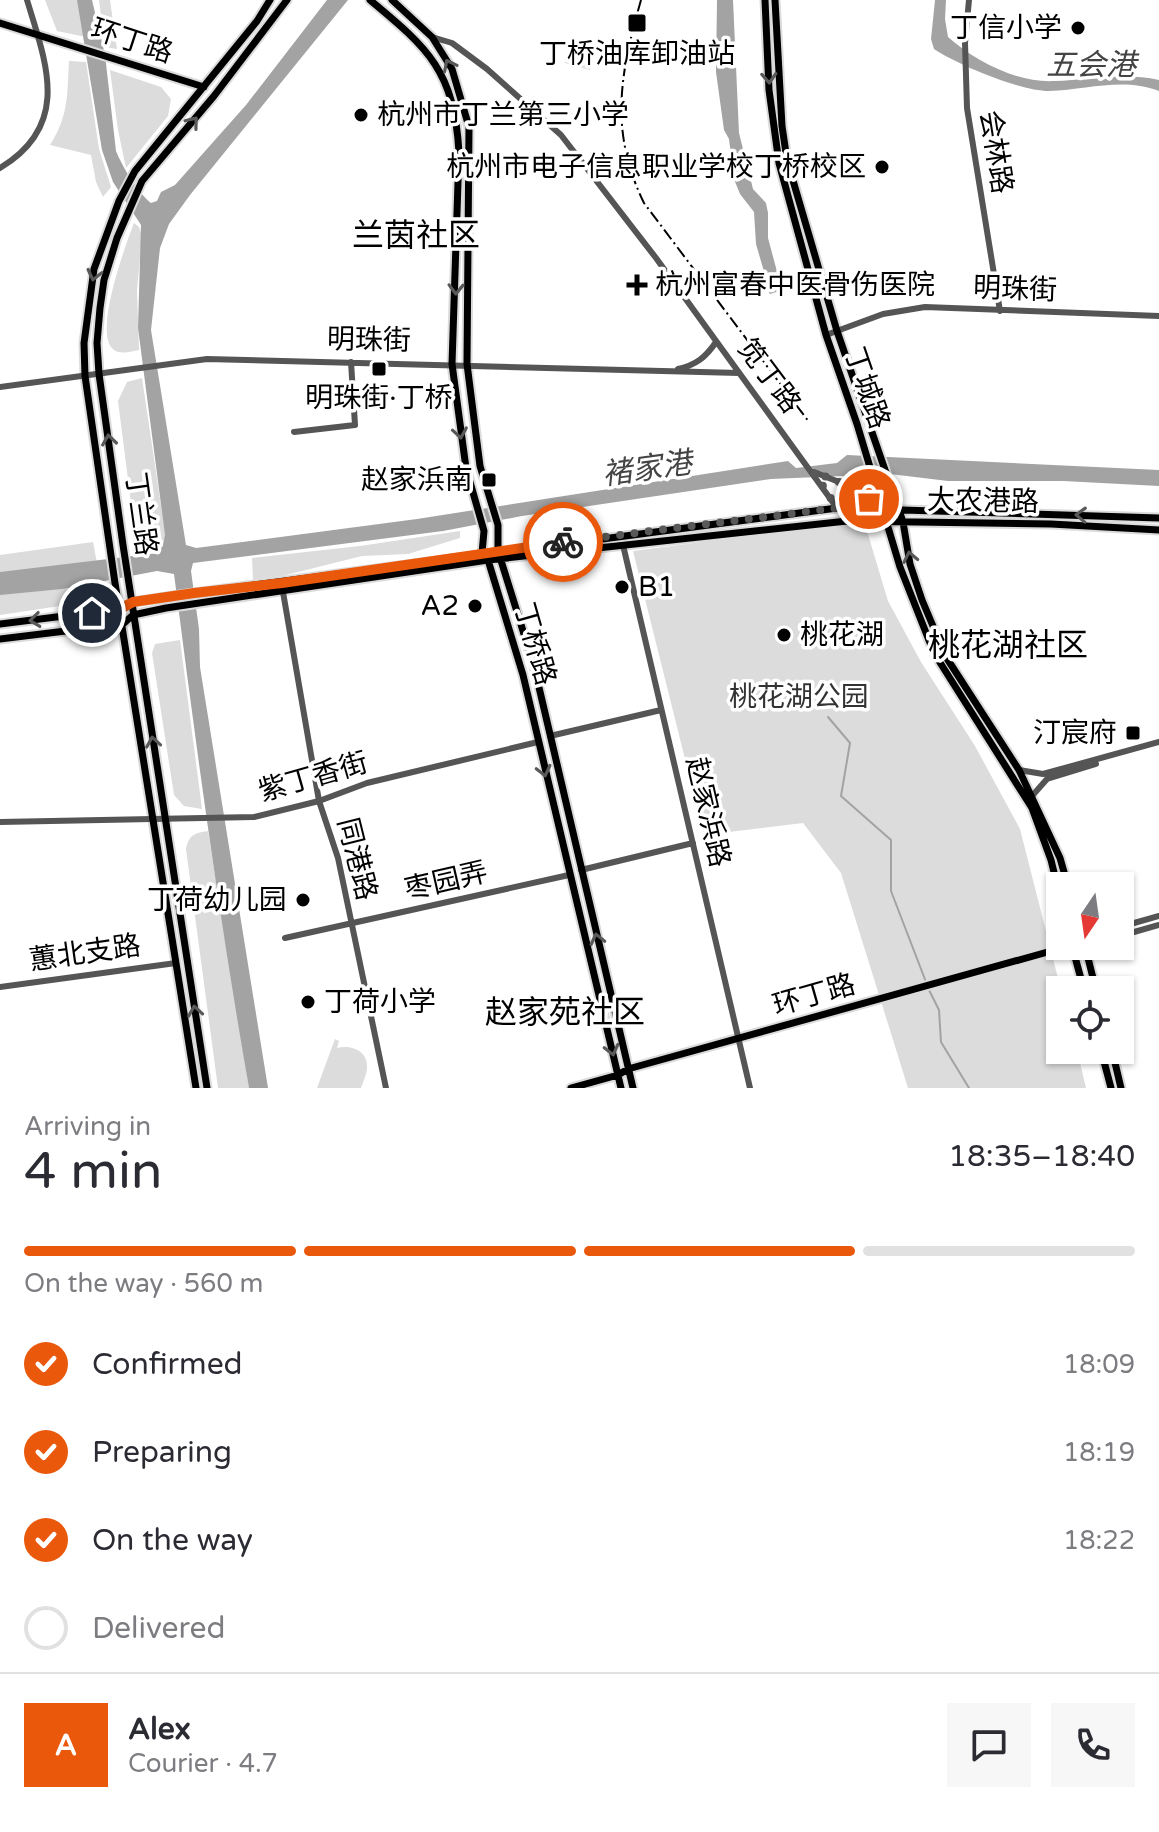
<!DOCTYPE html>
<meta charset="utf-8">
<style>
:root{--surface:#fff;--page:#f7f7f7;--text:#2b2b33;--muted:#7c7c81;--line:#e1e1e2;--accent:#ea580c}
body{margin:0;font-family:"Varela Round","Noto Sans SC",sans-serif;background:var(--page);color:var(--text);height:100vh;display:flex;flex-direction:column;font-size:30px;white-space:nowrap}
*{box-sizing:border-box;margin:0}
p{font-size:26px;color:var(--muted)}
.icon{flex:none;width:44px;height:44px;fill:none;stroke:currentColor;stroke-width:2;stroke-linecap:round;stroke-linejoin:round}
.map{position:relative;height:1088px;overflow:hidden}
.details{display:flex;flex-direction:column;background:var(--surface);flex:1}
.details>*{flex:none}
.needle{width:52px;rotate:193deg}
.controls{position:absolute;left:1046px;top:872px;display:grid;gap:16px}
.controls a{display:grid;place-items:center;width:88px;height:88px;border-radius:0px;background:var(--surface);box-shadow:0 2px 6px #0004;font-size:40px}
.pin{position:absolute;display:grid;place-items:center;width:68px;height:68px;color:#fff;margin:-34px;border:4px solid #fff;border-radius:50%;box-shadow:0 2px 8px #0007}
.courier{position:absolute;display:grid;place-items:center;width:80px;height:80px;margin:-40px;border:6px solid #ea580c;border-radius:50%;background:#fff;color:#222;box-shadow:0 2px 10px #0007}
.head em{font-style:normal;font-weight:600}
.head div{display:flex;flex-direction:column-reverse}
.head{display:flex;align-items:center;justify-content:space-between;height:136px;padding:0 24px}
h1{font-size:52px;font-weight:600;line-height:60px}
.bar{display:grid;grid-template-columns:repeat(4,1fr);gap:12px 8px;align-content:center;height:96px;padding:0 24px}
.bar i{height:10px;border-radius:6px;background:var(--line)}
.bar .on{background:var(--accent)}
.bar p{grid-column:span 4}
.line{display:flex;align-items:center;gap:20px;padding:0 24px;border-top:2px solid var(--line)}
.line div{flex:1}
.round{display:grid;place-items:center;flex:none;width:84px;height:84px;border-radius:0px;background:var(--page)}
ol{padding:0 24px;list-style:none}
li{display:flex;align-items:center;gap:24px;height:88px}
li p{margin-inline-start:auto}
li .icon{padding:8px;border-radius:50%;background:var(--accent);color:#fff;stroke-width:4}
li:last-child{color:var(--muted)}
li i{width:44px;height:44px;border:4px solid var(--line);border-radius:50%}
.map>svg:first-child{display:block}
.green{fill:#dcdcdc}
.water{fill:#a3a3a3}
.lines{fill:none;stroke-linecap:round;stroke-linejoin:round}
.stream{stroke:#a3a3a3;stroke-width:2}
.major-casing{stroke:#dbdbdb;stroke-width:11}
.minor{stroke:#555;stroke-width:6}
.major{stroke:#000;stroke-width:7}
.rail{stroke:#000;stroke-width:2;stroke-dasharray:12 4 2 4;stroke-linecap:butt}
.oneway{stroke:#595959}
.done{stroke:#595959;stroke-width:8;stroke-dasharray:0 14.4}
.route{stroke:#ea580c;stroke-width:10}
.poi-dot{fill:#000;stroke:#fff;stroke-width:3}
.labels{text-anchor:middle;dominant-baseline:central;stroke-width:7;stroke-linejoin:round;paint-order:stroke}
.poi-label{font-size:28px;fill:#000;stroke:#fff;text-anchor:end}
.street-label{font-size:28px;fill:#000;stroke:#fff}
.park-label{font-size:28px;fill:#333;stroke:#fff}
.water-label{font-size:30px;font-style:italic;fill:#444;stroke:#fff}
.quarter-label{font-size:32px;fill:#000;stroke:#fff}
</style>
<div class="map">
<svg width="1159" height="1088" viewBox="0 0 1159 1088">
<rect width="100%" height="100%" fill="#fff"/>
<path class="green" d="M45,0H78L86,37L57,31Z
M99,0H110L117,49L105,47Z
M570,48L594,55L590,70L565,63Z
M69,61L86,62L99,149L111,187L103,197L96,182L91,155L50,145C69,115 67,95 69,61Z
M110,70L161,87L171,99L168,116L126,168L118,130Z
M134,223L139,227L142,236L137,290L139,350C132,351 121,355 114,350C92,335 126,244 134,223Z
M142,378L167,546L159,552L154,532L135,534L118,401L127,382Z
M864,521L888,601L921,662L975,746L1020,829L1061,990L1060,1050H1077L1086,1088H908L841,873L803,823L704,835L633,551Z
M460,531V538L408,554L362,556L282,576L253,580L252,558L360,546Z
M93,542L97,563L0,577V555Z
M100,577L101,597L93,601L0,615V594Z
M180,640L202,809L184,806L174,795L152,653L155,644Z
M208,831L249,1088H218L186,849C189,835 194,833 208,831Z
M335,1039L339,1041L337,1048C351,1044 368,1051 367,1067C367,1074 363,1082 361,1088H317Z"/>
<path class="water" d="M77,0H92L105,55L116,151C122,166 138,193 151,203L157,201L161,192L175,185L246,105L327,0H348L190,195L169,224L160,248L151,330L186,545L196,548L417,519L788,461L796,468L837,463L847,455L1159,470V486L1063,481H948L890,474L771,479L522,516L443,531L193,563L191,571L199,629L200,667L268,1088H249C219,917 196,746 174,574L157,571L62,589L0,595V572L158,553L163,545L165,535L138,328L141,225L113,182L102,150Z
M717,0H733L739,133L753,189L766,203L768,213V238L782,290L770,294L766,289L765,275L756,244L754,212L740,194L734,179L729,139L724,130L716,72Z
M935,0H946L945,19L948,37C975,61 1017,83 1054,81C1090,80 1124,72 1159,80V91C1122,77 1087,90 1049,91C1020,91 958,65 934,49L931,39Z"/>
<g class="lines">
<path class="stream" d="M828,717L850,743L841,796L891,840V891L926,982
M928,988L939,1010L941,1042L969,1088"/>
<g class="major-casing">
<path id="major" d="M370,0C429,49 454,71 459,152L452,364L466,468L484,531L482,553L488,560L523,675L621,1088
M392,0L432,37L452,69L469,127L467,364L480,466L498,525V551L534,666L633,1088
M765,0L769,90L779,163L826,335L857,424L900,567L934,653L1032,808L1051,860L1060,897
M775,0L782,126L787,160L837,331L903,522L910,564L922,600L946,657L1019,770L1060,858L1068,886
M0,23L204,87
M0,624L120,609L133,602L194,593L837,508L1159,518
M0,639L123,624L133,615L166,608L488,560L847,521L1051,524L1159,530
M1072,946L1084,990
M1085,946L1096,990
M1101,1050L1111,1088
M1112,1050L1121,1088
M196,1088L115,583L85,376L84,343L94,269L119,201L135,171L257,21L270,0
M207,1088L123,545L99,374L97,343L100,308L104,280L117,238L142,181L214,96L287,0
M571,1088L618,1075L628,1069L1069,946"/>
</g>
<path class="minor" d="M969,0L965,43L967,108L1000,311
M432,37L452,43L487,69L561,135L656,258L837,508
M0,168C72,125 46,63 27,0
M826,335L883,314L925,307L1159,316
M678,369C696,365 706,357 716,342
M0,387L207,359L739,373
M294,432L355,425L351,362
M814,472L854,488L883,510
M623,545L750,1088
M283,592L319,801L338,858L386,1088
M550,736L661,710
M1019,770L1043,774L1159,742
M1032,796L1047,779L1096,764
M0,822L254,817L319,801L367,783L538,742
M581,870L693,843
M1120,927L1159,916
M1120,936L1159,925
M285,938L569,875
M0,987L176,963"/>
<use href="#major" class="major"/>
<path class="rail" d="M641,0C620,74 609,131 644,203L809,422"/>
</g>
<defs><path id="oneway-chevron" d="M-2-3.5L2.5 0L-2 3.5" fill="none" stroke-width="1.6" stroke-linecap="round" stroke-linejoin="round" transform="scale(2)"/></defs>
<g class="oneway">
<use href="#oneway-chevron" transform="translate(449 65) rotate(-117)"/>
<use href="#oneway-chevron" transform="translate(769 78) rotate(87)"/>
<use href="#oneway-chevron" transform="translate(193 122) rotate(-51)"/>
<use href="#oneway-chevron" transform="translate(94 275) rotate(103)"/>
<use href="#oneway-chevron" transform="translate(456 289) rotate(91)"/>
<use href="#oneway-chevron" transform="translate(460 433) rotate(81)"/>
<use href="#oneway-chevron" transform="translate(109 440) rotate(-98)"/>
<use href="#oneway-chevron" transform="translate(1081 515) rotate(-178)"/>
<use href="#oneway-chevron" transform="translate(910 557) rotate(-102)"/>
<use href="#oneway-chevron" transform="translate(35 620) rotate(173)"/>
<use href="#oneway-chevron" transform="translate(153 742) rotate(-99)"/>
<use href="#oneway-chevron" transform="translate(544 771) rotate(77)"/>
<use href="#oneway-chevron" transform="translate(597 939) rotate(-103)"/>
<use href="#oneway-chevron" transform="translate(195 1011) rotate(-99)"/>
<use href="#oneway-chevron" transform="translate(612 1050) rotate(76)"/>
</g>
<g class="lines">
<path class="done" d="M563,542L837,508L814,472L854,488L869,499"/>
<path class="route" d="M92,613L120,609L133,602L194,593L282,583L563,542"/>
</g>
<g class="poi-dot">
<rect x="627" y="13" width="20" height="20" rx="4"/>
<circle cx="1078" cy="28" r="8"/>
<circle cx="361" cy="115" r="8"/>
<circle cx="882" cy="167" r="8"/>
<path d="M633 273h8v8h8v8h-8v8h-8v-8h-8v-8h8z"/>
<rect x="371" y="361" width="16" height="16" rx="4"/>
<rect x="481" y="472" width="16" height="16" rx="4"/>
<circle cx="622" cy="587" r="8"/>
<circle cx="475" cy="606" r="8"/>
<circle cx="784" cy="635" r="8"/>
<rect x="1125" y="725" width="16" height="16" rx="4"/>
<circle cx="303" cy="900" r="8"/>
<circle cx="308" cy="1002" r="8"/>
</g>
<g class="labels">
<g class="poi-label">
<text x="1062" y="28">丁信小学</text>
<text x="637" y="54" text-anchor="middle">丁桥油库卸油站</text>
<text x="377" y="115" text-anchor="start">杭州市丁兰第三小学</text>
<text x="866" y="167">杭州市电子信息职业学校丁桥校区</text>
<text x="655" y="285" text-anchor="start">杭州富春中医骨伤医院</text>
<text x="379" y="398" text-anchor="middle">明珠街·丁桥</text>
<text x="473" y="480">赵家浜南</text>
<text x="638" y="587" text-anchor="start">B1</text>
<text x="459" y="606">A2</text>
<text x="800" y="635" text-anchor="start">桃花湖</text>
<text x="1117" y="733">汀宸府</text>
<text x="287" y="900">丁荷幼儿园</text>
<text x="324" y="1002" text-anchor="start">丁荷小学</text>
</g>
<g class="street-label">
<text transform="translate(132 41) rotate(18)">环丁路</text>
<text transform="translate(996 152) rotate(81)">会林路</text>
<text transform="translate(1015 289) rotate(2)">明珠街</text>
<text transform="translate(369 340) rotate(1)">明珠街</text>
<text transform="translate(769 376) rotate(53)">笕丁路</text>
<text transform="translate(867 388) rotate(71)">丁城路</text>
<text transform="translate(983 501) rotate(1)">大农港路</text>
<text transform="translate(141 514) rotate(82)">丁兰路</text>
<text transform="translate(535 644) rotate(74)">丁桥路</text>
<text transform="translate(313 777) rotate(-16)">紫丁香街</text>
<text transform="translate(708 812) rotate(77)">赵家浜路</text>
<text transform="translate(357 859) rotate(76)">同港路</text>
<text transform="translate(446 881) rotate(-13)">枣园弄</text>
<text transform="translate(85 953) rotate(-8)">蕙北支路</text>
<text transform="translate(814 995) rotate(-16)">环丁路</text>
</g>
<g class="park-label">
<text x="799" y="697">桃花湖公园</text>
</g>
<g class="water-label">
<text x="1091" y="65">五会港</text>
<text transform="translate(647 469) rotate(-8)">褚家港</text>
</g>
<g class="quarter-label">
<text x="416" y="236">兰茵社区</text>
<text x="1008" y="646">桃花湖社区</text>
<text x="565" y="1013">赵家苑社区</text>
</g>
</g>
</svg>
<div class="controls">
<a><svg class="needle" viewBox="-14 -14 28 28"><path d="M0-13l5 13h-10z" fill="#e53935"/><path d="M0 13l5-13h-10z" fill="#7c7c81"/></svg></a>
<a><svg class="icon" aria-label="locate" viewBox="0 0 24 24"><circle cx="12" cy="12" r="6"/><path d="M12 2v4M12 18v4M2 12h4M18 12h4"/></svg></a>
</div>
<div class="pin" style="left:869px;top:499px;background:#ea580c"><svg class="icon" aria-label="bag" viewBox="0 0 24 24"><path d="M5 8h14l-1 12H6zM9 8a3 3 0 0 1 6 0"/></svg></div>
<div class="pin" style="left:92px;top:613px;background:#1f2937"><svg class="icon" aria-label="home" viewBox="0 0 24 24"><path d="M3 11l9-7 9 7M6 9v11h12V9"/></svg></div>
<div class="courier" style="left:563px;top:542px"><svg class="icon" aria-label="bike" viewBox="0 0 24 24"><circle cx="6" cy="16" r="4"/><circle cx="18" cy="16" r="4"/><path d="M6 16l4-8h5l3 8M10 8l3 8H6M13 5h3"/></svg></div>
</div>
<section class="details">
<div class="head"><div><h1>4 min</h1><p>Arriving in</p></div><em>18:35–18:40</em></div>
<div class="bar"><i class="on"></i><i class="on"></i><i class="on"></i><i></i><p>On the way · 560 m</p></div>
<ol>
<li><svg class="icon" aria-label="check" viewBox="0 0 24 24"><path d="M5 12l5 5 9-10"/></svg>Confirmed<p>18:09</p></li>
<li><svg class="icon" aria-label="check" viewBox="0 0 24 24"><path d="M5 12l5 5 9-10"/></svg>Preparing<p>18:19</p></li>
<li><svg class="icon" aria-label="check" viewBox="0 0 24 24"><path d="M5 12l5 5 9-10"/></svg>On the way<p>18:22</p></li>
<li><i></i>Delivered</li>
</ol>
<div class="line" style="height:144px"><b class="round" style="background:var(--accent);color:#fff">A</b><div><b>Alex</b><p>Courier · 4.7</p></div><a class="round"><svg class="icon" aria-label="chat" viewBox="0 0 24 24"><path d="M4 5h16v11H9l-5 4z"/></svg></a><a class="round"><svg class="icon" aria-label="phone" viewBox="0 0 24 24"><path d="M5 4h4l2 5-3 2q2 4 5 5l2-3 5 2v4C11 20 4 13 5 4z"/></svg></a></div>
</section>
